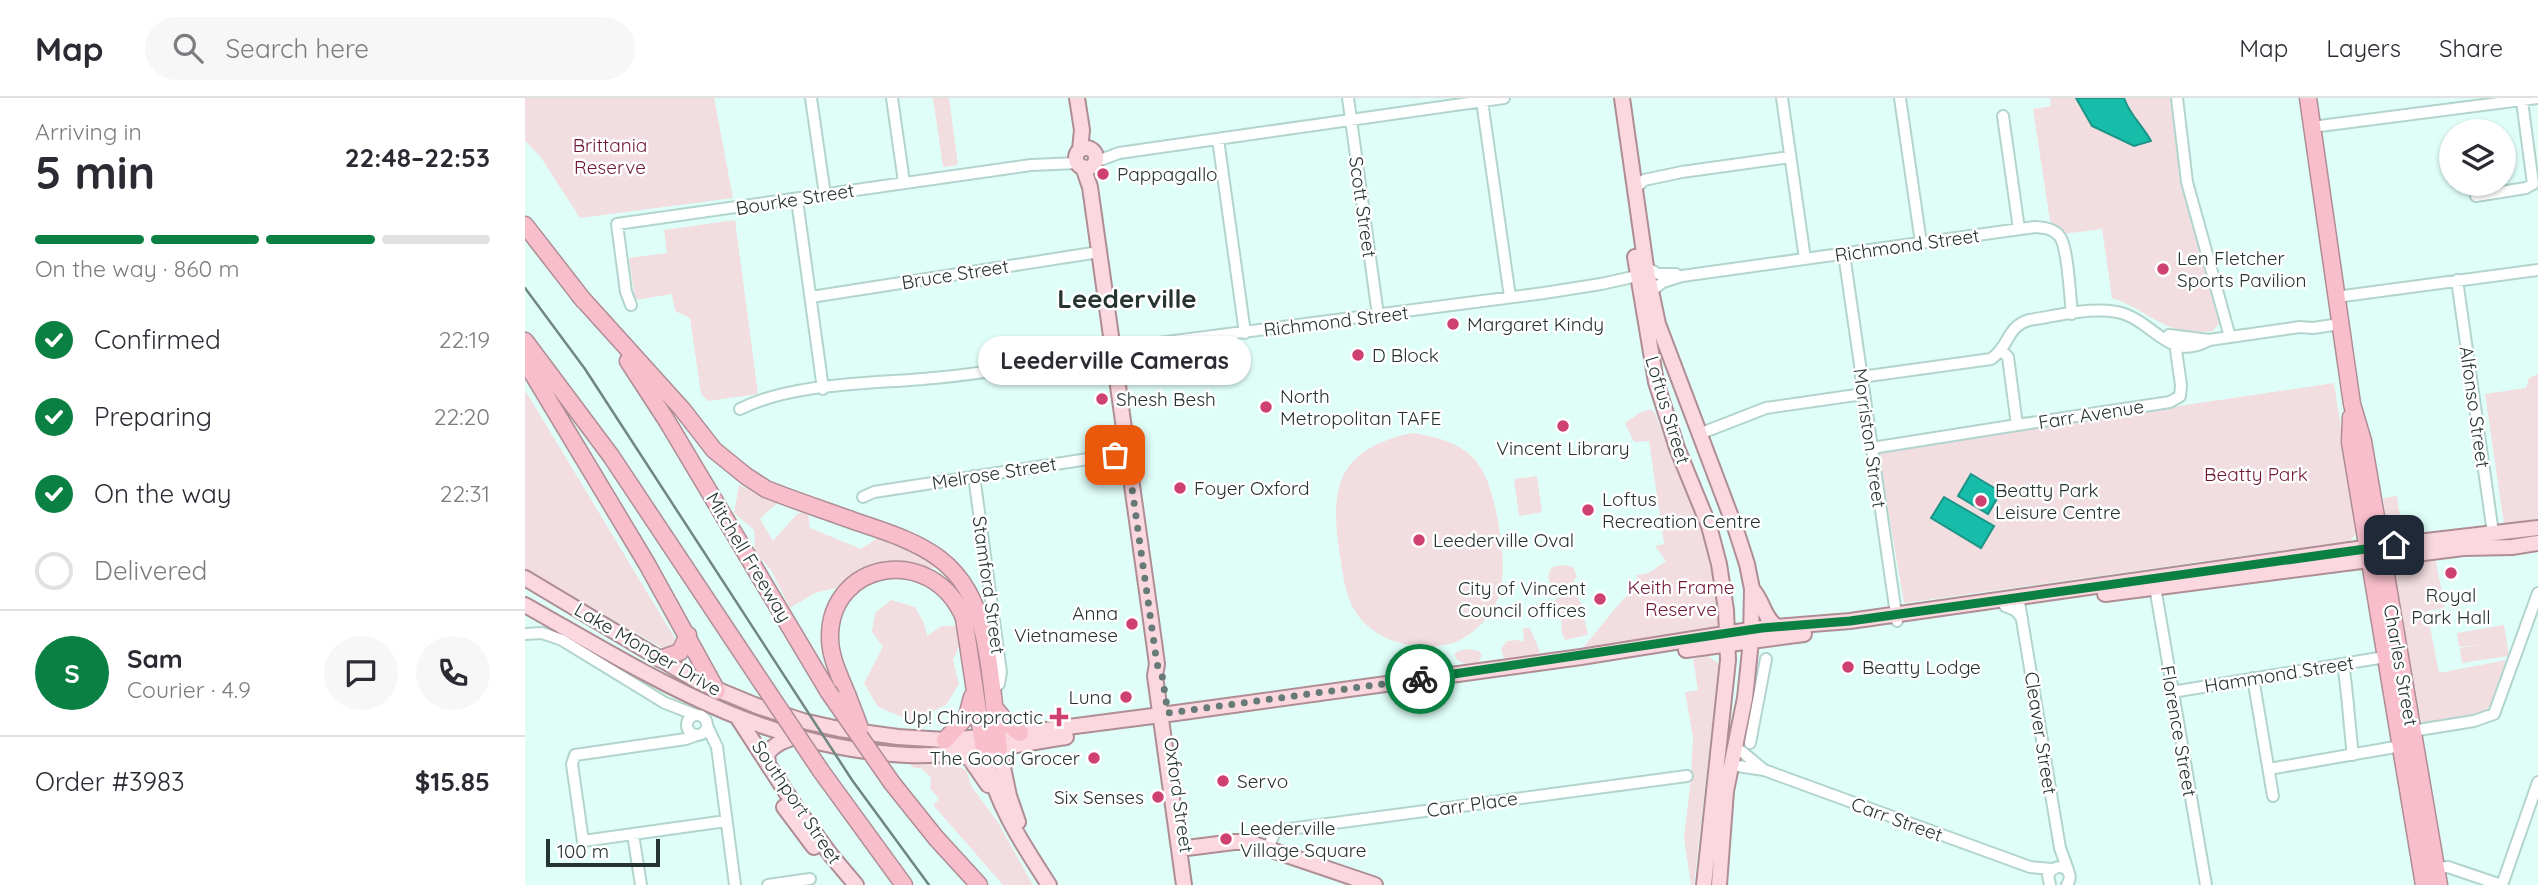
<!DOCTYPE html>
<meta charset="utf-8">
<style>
:root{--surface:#fff;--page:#f7f7f7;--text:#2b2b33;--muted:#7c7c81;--line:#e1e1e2;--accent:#0b8043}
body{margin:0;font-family:Quicksand,sans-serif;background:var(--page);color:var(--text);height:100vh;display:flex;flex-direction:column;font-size:26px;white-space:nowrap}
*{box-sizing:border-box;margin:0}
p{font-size:23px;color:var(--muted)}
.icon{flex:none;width:38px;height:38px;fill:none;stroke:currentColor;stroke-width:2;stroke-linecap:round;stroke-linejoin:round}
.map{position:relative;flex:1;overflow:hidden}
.panel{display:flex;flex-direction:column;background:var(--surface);width:525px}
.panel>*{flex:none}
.buttons{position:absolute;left:1914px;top:21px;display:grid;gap:14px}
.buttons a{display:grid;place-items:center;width:77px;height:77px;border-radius:50%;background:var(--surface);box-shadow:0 2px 5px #0004;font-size:35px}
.scale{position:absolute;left:21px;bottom:18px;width:114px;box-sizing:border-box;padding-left:7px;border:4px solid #253331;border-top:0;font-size:19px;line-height:24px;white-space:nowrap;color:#253331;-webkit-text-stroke:5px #fff;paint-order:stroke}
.pin{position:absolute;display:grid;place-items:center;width:60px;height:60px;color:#fff;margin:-30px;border-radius:14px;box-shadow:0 4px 10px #0006}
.courier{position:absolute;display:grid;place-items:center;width:70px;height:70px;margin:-35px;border:5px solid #0b8043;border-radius:50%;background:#fff;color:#222;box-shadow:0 2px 9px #0007}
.bubble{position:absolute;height:49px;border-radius:24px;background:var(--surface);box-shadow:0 2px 5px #0004;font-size:23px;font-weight:700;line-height:49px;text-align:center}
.overview em{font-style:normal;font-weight:700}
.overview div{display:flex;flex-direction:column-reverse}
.overview{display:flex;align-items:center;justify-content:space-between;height:119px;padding:0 35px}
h1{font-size:46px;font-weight:700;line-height:52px}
.bar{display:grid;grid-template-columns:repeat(4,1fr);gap:10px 7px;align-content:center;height:84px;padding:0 35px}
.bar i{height:9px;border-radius:5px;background:var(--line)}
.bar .selected{background:var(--accent)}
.bar p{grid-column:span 4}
.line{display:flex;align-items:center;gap:18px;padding:0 35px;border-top:2px solid var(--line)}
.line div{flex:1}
.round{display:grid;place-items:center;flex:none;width:74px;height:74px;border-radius:37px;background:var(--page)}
ol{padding:0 35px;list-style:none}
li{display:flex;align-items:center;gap:21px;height:77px}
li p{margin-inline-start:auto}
li .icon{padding:7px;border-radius:50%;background:var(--accent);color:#fff;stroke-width:4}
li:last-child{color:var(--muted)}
li i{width:38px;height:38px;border:4px solid var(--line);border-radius:50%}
header{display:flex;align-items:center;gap:42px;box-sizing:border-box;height:98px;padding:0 35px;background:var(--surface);border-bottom:2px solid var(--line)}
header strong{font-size:33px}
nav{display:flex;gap:38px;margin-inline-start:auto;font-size:24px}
.search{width:490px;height:63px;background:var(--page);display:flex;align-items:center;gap:18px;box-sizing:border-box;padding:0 24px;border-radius:38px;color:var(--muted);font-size:26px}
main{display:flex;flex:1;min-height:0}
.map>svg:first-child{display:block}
.green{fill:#f2dde1}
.water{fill:#18bdaa;stroke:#1c9486;stroke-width:2}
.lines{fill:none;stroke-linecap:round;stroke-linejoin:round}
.minor-casing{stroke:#b1d5ce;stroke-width:14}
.major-casing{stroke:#ae8d95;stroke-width:18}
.highway-casing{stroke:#ae8d95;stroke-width:19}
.minor{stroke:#fff;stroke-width:10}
.major{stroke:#fbd8e0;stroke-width:14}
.highway{stroke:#f8becb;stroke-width:16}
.rail{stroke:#718582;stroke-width:2.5}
.highway-bridge-casing{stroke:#ae8d95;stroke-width:19;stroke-linecap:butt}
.highway-bridge{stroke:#f8becb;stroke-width:16}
.done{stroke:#667a77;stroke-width:7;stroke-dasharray:0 12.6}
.route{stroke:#0b8043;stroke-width:9}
.poi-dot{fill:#ce4171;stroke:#fff;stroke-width:2.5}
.labels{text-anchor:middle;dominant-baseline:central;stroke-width:5;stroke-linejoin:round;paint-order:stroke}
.park-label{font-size:19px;fill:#711838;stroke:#fff}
.poi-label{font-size:19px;fill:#253331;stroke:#fff;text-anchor:start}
.street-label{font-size:19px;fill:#253331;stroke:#fff}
.district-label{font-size:26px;font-weight:bold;fill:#253331;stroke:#fff}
</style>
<header>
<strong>Map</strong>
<div class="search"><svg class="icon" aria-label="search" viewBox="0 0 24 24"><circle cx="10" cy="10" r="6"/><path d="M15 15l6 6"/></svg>Search here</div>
<nav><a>Map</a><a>Layers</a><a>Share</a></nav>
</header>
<main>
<section class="panel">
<div class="overview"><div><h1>5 min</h1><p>Arriving in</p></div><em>22:48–22:53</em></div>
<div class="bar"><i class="selected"></i><i class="selected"></i><i class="selected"></i><i></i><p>On the way · 860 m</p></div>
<ol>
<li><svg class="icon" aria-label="check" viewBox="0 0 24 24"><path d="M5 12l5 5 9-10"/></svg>Confirmed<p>22:19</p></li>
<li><svg class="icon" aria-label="check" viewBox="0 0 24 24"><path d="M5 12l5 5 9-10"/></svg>Preparing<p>22:20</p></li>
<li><svg class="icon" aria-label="check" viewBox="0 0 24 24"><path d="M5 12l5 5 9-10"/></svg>On the way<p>22:31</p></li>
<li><i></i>Delivered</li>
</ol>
<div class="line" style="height:126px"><b class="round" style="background:var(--accent);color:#fff">S</b><div><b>Sam</b><p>Courier · 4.9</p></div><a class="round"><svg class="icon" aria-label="chat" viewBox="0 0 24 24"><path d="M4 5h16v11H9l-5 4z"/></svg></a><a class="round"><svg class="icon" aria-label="phone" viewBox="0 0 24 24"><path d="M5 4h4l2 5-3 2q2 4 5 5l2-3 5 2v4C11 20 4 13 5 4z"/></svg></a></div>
<div class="line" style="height:91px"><div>Order #3983</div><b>$15.85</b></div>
</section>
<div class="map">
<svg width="2013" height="787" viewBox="0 0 2013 787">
<rect width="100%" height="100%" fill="#e0fef8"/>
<path class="green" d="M0,0H189L208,100L55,120L15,58L0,43Z
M408,0H424L433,67L418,69Z
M1525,0H1645L1655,81L1694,225L1688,233C1640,240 1627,213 1587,200L1577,131L1538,136L1525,123L1508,11L1526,8Z
M210,122L233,296L183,303L176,296L165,220L150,213L147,196L110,202L104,160L142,155L139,132Z
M2013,276V421L1979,426L1960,296L2001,290L2004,280Z
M1809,285L1832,434L1825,443L1379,505L1353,353Z
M0,292L152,544L141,552L0,471Z
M1126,311L1130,315L1143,350L1146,351C1159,382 1215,509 1188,533L1053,556L1098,501L1111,491L1112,477L1124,475L1141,463L1130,448L1139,446L1124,343L1109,344L1100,325L1116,314Z
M887,335C951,344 964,369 974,429C977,453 981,474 974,497C968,518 948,538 928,545C891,556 840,542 825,503C818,486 817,469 814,451C804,384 817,350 887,335Z
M1012,378L1017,414L994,418L989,381Z
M214,387L253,404L235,421L248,443L273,415H283L285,430L336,451L354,439L392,452L417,469L404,470L369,463L337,471L311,490L290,495L265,510L246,472L230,454L229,432L209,415Z
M1872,398L1878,439L1863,436L1858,400Z
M1910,459L1920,510L1902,513L1914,575L1981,562L1967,604L1962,612L1955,618L1897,627L1868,473L1871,467Z
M1039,467L1048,469L1052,478L1047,487V493L1056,505L1063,537L1040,542L1037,535L1035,508L1030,506V501L1041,498L1037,492L1030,491C1023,484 1021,478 1027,469Z
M366,502L390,509L399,525L402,538L417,528H431L434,549L428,562L434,586L421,607L387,623L353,609L339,585L358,549L347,534L350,515Z
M1979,527L1984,558L1937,565L1935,550L1959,546L1934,549L1932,535Z
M998,530H1005L1015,554C1004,559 993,564 979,560L976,551L982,543L994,542L999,544Z
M943,551L954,553L957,557L952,567C941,566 935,567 929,557L933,553Z
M876,558L907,559V564L878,572Z
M1183,558L1194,566L1169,787H1166L1159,740L1166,679L1168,640L1160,594L1173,592L1168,561Z
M423,664L441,672L447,689L472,723L508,787H478L408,707L414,701L405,691L406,680L397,671L387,669L385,666Z"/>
<path class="water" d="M1551,0H1599C1604,16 1618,28 1626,43L1609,48L1567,28Z
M1446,376L1476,394L1463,416L1433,398Z
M1419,399L1469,428L1456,450L1406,420Z"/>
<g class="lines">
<g class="minor-casing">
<path id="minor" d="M286,0L300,97
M367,0L379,84
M823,0L853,217
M1257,0L1280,161
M1375,0L1396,145
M1652,0L1662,84L1705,239
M957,3L985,199
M1478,18L1494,131
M1787,29L2013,0
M693,41L720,235
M570,64L594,55L979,0
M1110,91L1119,82L1157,74L1265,59
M1951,98L2001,90L2008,86L1997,3
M272,102L298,291
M1319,156L1372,523
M1121,169L1133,176H1151
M1932,182L1968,435
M1126,193L1138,184L1157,178L1510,129C1519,130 1529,130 1535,139C1543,150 1545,199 1547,216
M286,199L574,154
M1811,199L2013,172
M106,207L101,194L92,126L506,67L553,65
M1644,237L1684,242
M1477,253L1483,259L1492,327L1645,304L1655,298L1656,287L1649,238
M1336,279L1466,261C1485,248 1481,229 1504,222C1532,218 1576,206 1602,217C1632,229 1646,263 1684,242L1775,229L1788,230L1815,226
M215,311C269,284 349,286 409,280C463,275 519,265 572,253L1019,195L1076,186L1121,176
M1174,336L1241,310L1338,296
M1347,350L1492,327
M449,378L476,574L474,586L466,593
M338,399L349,394L602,355
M1629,483L1681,787
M1493,498L1535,750L1543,772
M1480,508L1490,512L1497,520
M0,536L17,535L37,542L140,605L171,617
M1818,566C1823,596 1824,626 1828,657
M1728,580L1748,698
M1647,594L1860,559
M162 627a10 10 0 1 1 20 0a10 10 0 1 1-20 0Z
M182,628L192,649L210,787
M1887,633L1949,623L1969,616L2013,495
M172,637L161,641L50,657L47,666L58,743L201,723
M1225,645L1241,561
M1210,648L1239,672L1505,769L1527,771
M1206,667L1239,672
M1744,671L1876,648
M108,736L116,787
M743,750L750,734L757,732L1162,678
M1911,770L1923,769L1976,787
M243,787L285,781
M1525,787L1523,777C1532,761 1552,772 1542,787
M1977,787L2013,684"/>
</g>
<g class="major-casing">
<path id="major" d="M552,0L557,32L555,52
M1097,0L1121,169L1133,226L1211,432L1222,466L1227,491L1226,543L1220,600L1201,693L1194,787
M551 60a10 10 0 1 1 20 0a10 10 0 1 1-20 0Z
M558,69L565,89L625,515L632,566L630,578L659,787
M1110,159L1131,284L1152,350L1184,428L1194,466L1201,512L1203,562L1179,787
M0,480L174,584L232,608L278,623L314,631L373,639L420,642L481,637L651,615L1056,559L1237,530L1325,523L1832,451L2013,430
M1227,491C1239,504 1238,519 1251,528
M1580,496L1938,450L1987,449L2013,445
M0,507C124,577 235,650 382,657C436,659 488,647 541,639
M1161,552L1279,536
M213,620L270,708L305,756L331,787
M474,650L484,698L493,724
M459,652C469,703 496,744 524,787
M433,655L445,661L463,687
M243,666L242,656C249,646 258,643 270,639
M259,709L289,749
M654,751L709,744H723L850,787"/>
</g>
<g class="highway-casing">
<path id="highway" d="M1783,0L1827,306L1838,343L1914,787
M0,127L59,203
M54,197L157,311L189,352L221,378L241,391C271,403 302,413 332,424C399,446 443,462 459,538C467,575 469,613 474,650
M0,243L86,358L237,585
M0,263L122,466L192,593
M103,263L142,323L303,593
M1826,319L1825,344L1899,787
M135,561L155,554L163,537
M322,596C315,579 305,559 305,540C304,463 407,444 439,520L459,652
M469,609L483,626L495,635
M420,642L442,618L447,599
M296,673L379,787
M367,685L411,740L454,787"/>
</g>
<use href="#minor" class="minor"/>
<use href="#major" class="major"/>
<use href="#highway" class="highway"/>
<path class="rail" d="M0,190L60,271L327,682L404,787"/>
<g class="highway-bridge-casing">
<path id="highway-bridge" d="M237,585L296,673
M303,593L367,685
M322,596L335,630"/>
</g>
<use href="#highway-bridge" class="highway-bridge"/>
</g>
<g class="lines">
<path class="done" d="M590,357L602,355L632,566L637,577L643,615L895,581"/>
<path class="route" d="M895,581L1237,530L1325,523L1869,447"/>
</g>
<g class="poi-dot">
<circle cx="578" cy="76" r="7"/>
<circle cx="1638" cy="171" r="7"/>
<circle cx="928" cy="226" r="7"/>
<circle cx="833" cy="257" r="7"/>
<circle cx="577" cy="301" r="7"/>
<circle cx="741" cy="309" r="7"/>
<circle cx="1038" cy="328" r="7"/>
<circle cx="655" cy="390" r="7"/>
<circle cx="1456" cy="403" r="7"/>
<circle cx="1063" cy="412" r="7"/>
<circle cx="894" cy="442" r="7"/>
<circle cx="1926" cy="475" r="7"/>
<circle cx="1075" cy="501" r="7"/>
<circle cx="607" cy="526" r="7"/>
<circle cx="1323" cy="569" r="7"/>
<circle cx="601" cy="599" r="7"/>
<path d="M530.5 608.5h7v7h7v7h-7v7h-7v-7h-7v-7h7z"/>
<circle cx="569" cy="660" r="7"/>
<circle cx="698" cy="683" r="7"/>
<circle cx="633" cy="699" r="7"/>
<circle cx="701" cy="741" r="7"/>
</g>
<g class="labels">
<g class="park-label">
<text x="85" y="47">Brittania<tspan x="85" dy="22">Reserve</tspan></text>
<text x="1731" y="376">Beatty Park</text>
<text x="1156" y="489">Keith Frame<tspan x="1156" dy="22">Reserve</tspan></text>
</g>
<g class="poi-label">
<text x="592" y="76">Pappagallo</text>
<text x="1652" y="160">Len Fletcher<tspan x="1652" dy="22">Sports Pavilion</tspan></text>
<text x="942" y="226">Margaret Kindy</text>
<text x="847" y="257">D Block</text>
<text x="755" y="298">North<tspan x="755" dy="22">Metropolitan TAFE</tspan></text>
<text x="591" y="301">Shesh Besh</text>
<text x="1038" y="350" text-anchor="middle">Vincent Library</text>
<text x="669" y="390">Foyer Oxford</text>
<text x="1470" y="392">Beatty Park<tspan x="1470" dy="22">Leisure Centre</tspan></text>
<text x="1077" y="401">Loftus<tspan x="1077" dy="22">Recreation Centre</tspan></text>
<text x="908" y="442">Leederville Oval</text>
<text x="1061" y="490" text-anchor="end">City of Vincent<tspan x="1061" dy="22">Council offices</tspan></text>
<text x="1926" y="497" text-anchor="middle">Royal<tspan x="1926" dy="22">Park Hall</tspan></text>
<text x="593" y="515" text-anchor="end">Anna<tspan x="593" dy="22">Vietnamese</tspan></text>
<text x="1337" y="569">Beatty Lodge</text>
<text x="587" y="599" text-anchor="end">Luna</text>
<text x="518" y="619" text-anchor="end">Up! Chiropractic</text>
<text x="555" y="660" text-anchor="end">The Good Grocer</text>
<text x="712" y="683">Servo</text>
<text x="619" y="699" text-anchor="end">Six Senses</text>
<text x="715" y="730">Leederville<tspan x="715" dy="22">Village Square</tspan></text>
</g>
<g class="street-label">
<text transform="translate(270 101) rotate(-9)">Bourke Street</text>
<text transform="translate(838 109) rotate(82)">Scott Street</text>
<text transform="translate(1382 147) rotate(-8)">Richmond Street</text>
<text transform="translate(430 176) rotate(-9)">Bruce Street</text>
<text transform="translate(811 223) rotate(-7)">Richmond Street</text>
<text transform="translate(1950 309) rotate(82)">Alfonso Street</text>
<text transform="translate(1143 312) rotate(73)">Loftus Street</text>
<text transform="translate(1566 316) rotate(-9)">Farr Avenue</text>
<text transform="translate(1345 340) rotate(82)">Morriston Street</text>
<text transform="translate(469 375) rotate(-9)">Melrose Street</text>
<text transform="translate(224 459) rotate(59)">Mitchell Freeway</text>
<text transform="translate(464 487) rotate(82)">Stamford Street</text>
<text transform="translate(123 551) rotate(30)">Lake Monger Drive</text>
<text transform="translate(1876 567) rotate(80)">Charles Street</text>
<text transform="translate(1754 576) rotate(-9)">Hammond Street</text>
<text transform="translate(1654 633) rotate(80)">Florence Street</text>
<text transform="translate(1516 635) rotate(81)">Cleaver Street</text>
<text transform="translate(654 697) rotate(82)">Oxford Street</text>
<text transform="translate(272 704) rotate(56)">Southport Street</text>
<text transform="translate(947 706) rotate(-8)">Carr Place</text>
<text transform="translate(1372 721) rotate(20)">Carr Street</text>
</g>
<g class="district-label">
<text x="602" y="200">Leederville</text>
</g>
</g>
</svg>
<div class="buttons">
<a><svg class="icon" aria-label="layers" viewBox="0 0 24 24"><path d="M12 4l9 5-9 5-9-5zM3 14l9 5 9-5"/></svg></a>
</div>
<div class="scale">100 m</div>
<div class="pin" style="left:590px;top:357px;background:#ea580c"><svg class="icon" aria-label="bag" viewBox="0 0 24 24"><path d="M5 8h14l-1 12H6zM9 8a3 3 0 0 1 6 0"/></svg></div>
<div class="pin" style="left:1869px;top:447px;background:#1f2937"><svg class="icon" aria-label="home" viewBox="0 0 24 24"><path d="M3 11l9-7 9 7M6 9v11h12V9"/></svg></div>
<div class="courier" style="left:895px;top:581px"><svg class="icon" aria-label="bike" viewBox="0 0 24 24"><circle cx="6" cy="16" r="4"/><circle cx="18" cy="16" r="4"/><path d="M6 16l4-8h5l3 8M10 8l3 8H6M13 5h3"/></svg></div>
<div class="bubble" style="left:453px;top:238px;width:273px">Leederville Cameras</div>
</div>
</main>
